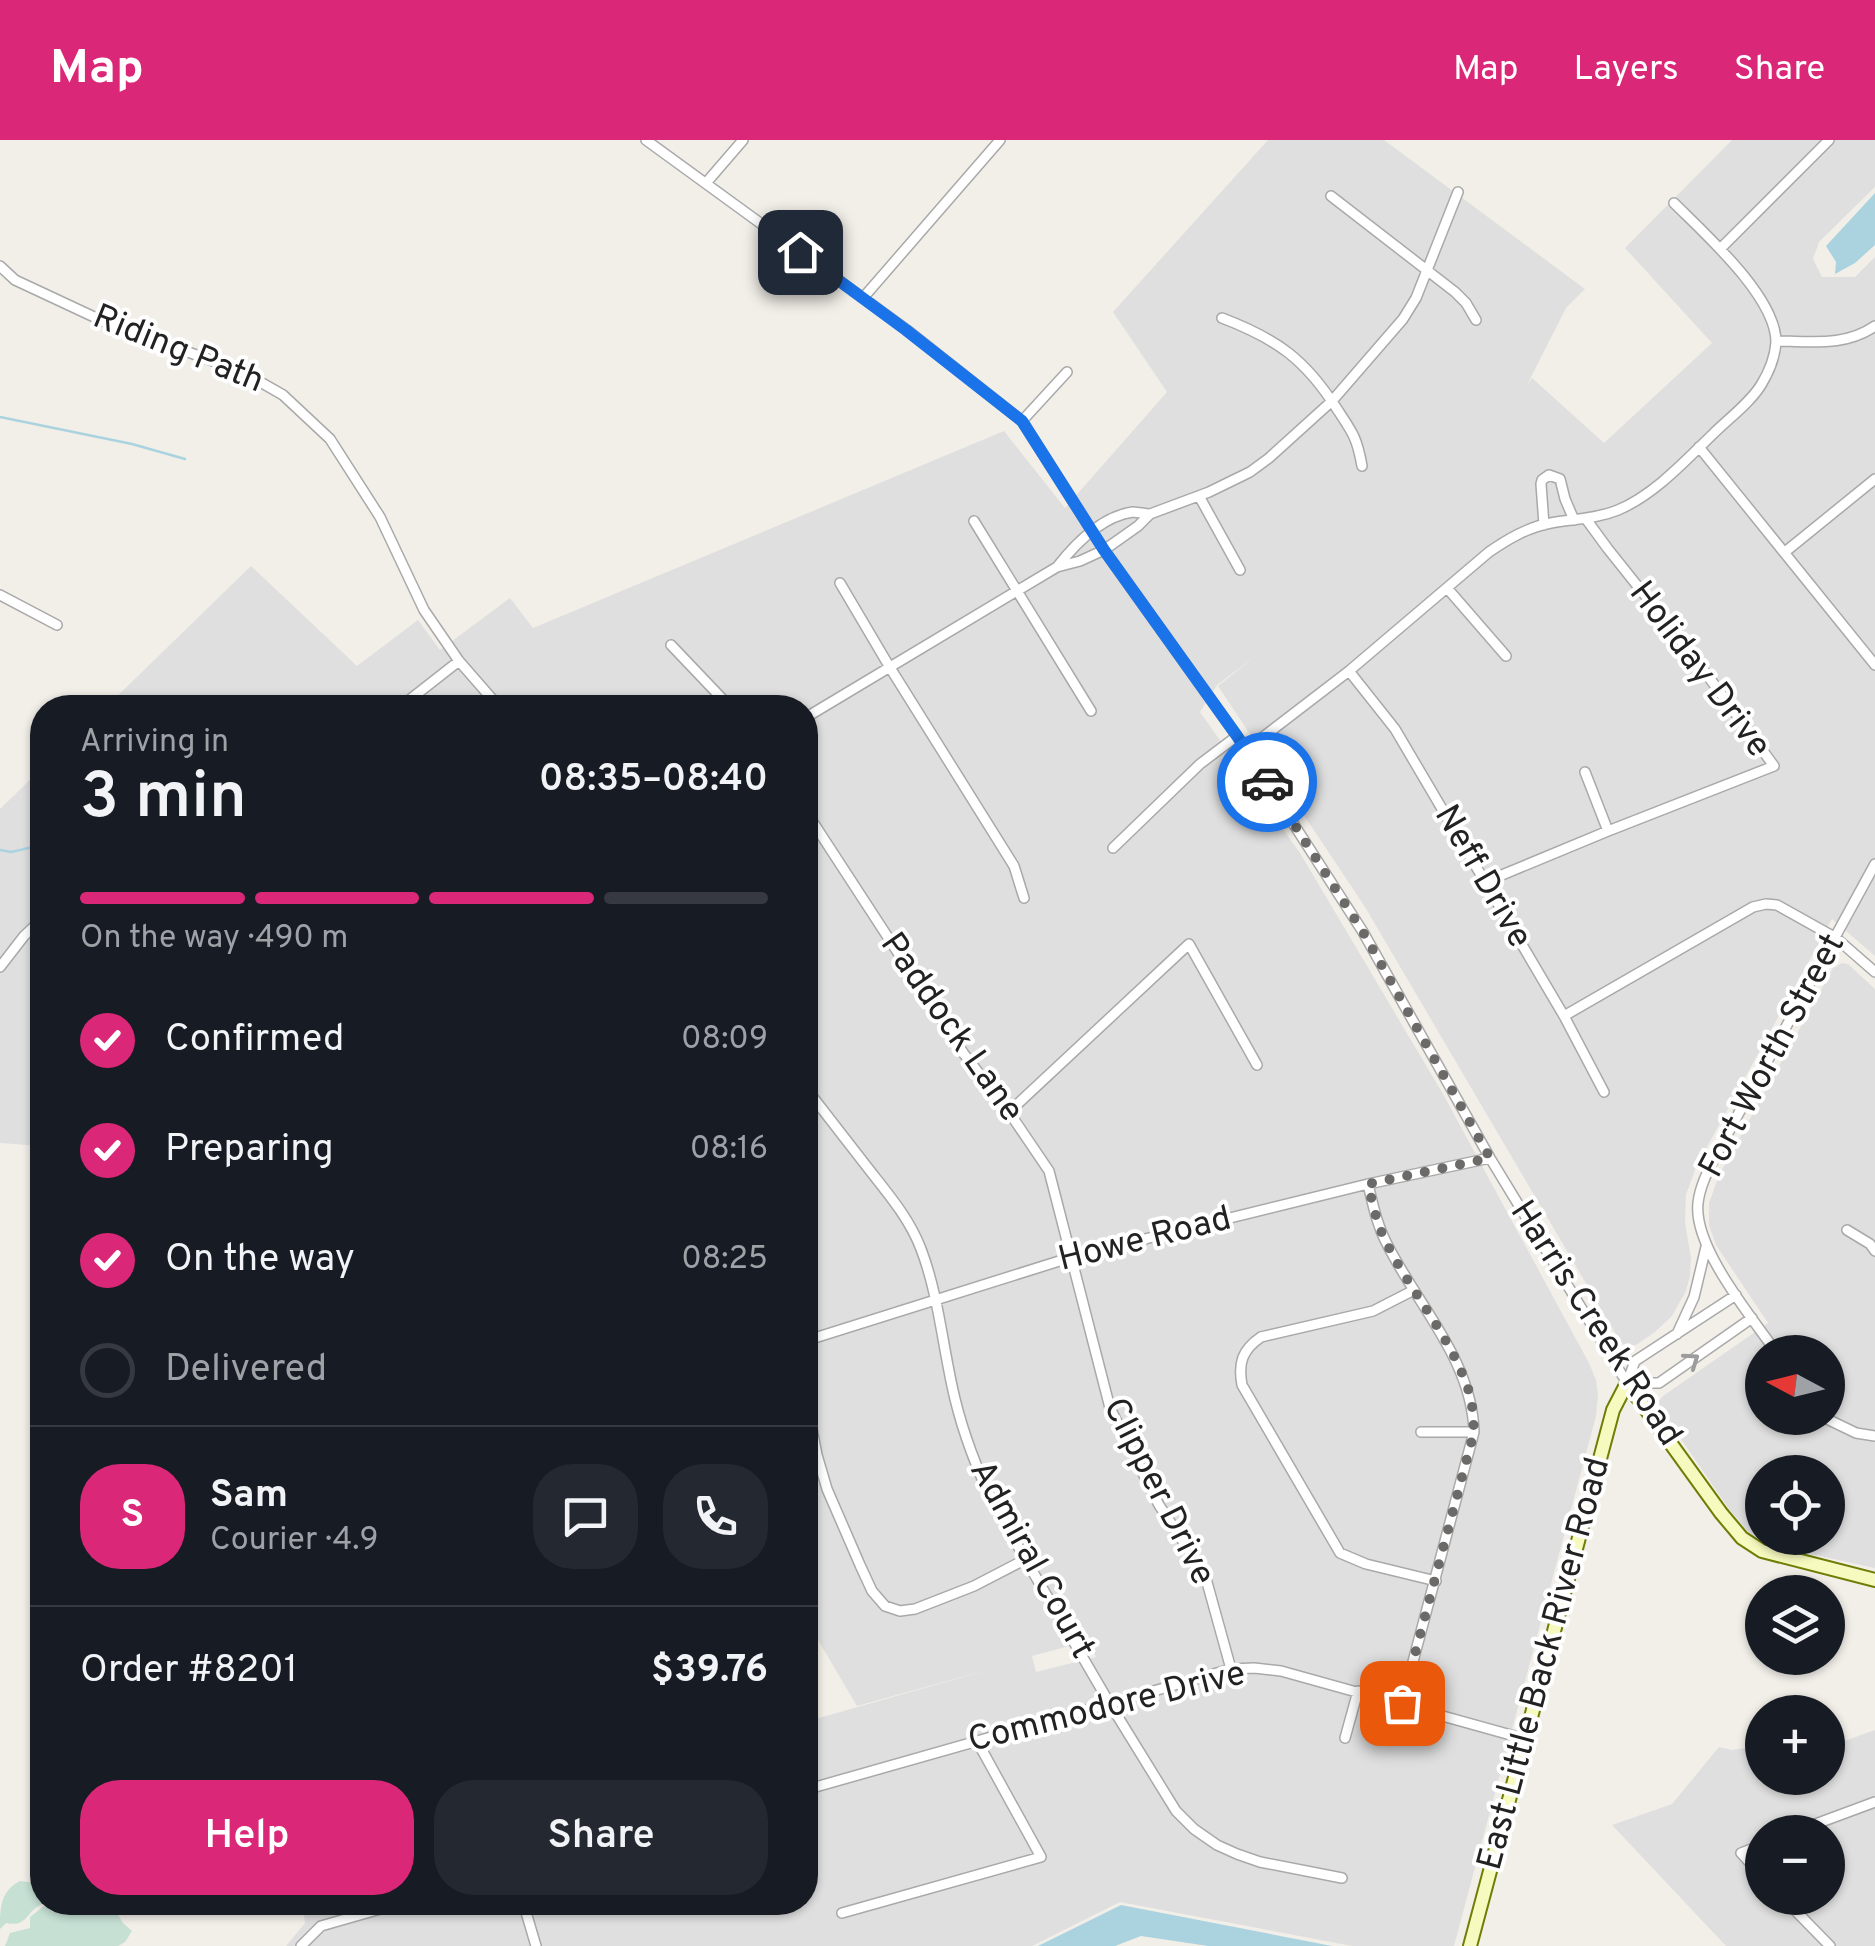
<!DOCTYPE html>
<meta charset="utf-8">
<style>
:root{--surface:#171b24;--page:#242831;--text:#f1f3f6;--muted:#9ea1a6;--line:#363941;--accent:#db2777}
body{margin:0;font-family:Overpass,sans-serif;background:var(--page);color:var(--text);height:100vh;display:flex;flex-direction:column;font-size:38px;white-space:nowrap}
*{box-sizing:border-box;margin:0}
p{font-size:32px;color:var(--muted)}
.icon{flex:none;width:55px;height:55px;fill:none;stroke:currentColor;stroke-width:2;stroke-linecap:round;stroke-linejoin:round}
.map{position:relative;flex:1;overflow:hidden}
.details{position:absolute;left:30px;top:555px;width:788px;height:1220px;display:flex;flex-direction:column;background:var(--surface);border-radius:40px;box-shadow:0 2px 8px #0004}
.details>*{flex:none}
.needle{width:65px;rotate:277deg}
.buttons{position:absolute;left:1745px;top:1195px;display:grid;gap:20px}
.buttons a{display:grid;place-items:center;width:100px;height:100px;border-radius:50%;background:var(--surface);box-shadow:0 2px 8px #0004;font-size:50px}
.pin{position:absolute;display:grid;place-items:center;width:85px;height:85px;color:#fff;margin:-42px;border-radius:20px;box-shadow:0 5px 15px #0006}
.courier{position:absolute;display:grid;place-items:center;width:100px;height:100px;margin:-50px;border:8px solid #1a73e8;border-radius:50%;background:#fff;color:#222;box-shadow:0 2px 12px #0007}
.overview em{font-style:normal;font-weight:600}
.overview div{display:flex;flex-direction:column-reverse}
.overview{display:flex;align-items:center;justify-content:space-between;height:170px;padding:0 50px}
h1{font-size:65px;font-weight:600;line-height:75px}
.bar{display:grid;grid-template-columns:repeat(4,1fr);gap:15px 10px;align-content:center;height:120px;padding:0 50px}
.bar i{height:12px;border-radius:8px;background:var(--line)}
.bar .current{background:var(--accent)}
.bar p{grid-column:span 4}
.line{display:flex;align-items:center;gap:25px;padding:0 50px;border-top:2px solid var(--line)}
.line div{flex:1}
.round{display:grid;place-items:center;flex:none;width:105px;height:105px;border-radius:40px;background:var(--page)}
ol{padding:0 50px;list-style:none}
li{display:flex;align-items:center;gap:30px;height:110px}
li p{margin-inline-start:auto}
li .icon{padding:10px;border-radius:50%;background:var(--accent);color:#fff;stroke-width:4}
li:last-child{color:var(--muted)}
li i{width:55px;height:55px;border:5px solid var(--line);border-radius:50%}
.button{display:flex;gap:20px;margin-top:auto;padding:20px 50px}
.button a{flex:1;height:115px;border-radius:40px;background:var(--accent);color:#fff;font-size:40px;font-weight:600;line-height:115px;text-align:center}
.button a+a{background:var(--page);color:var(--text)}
header{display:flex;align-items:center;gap:60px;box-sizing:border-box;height:140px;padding:0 50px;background:var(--accent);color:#fff}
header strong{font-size:48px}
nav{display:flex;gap:55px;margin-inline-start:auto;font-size:35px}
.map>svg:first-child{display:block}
.residential{fill:#e0dfdf;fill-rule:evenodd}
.wetland{fill:#c6e0d4}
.water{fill:#aad3df}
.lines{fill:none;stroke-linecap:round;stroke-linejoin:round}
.stream{stroke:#aad3df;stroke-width:2.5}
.street-casing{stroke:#a9a9a9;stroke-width:12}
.secondary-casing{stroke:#707d05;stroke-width:16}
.street{stroke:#fff;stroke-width:9}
.secondary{stroke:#f7fabf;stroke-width:12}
.oneway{stroke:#9c9c9c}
.done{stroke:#6b6a68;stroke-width:10;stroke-dasharray:0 18}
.route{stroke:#1a73e8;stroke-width:12}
.labels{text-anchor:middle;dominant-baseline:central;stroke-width:8;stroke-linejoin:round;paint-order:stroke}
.street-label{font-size:35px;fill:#222;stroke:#fff}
</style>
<header>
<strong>Map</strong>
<nav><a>Map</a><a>Layers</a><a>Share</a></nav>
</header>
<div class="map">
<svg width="1875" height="1806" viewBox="0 0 1875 1806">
<rect width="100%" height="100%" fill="#f2efe9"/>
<path class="residential" d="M1268,0H1384L1585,149L1566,168L1526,247L1532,238L1604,303L1712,203L1625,108L1732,0H1875V47L1819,102L1813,119L1822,137H1855L1875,117V816L1832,779L1696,1027L1686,1055L1685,1083L1691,1118L1690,1136L1686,1151L1672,1176L1655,1192L1636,1205L1626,1206L1621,1203L1365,767L1218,546L1257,515L1217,545L1200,572L1300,713L1443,954L1589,1223L1596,1240L1598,1255L1596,1276L1454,1806H1352L1120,1762L1032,1806H286L305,1783L302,1763L805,1762V1582L1009,1524L857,1566L805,1478V568H105L251,426L357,526L418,480L440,510L510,458L533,488L1004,291L1065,368L1167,252L1113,172ZM1088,1501L1096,1517L1036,1532L1032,1516Z
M42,628L41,962L42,1006L0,1003V669Z
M1842,823L1848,824L1875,849V1428L1783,1408L1764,1402L1746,1390L1729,1369L1661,1270L1659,1261L1663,1256L1768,1183L1716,1105L1709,1085V1063L1719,1035L1833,828ZM1762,1212H1828V1278H1762ZM1762,1332H1828V1398H1762Z
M1875,1590V1806H1726L1612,1685L1672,1664L1719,1607L1732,1610L1762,1606V1638H1828V1607ZM1762,1692H1828V1758H1762Z"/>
<path class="wetland" d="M20,1741L42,1744V1762L124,1763L117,1773L123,1783L132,1791L125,1802L118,1806H5L10,1793L30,1788V1777L44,1766L53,1772H55L45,1763C25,1769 30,1788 6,1783L0,1789C0,1769 0,1751 20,1741Z"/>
<path class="water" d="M1875,53V105L1855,123L1835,134L1836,122L1826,106Z
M1121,1765L1332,1806H1208L1141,1796L1115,1806H1038Z"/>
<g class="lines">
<path class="stream" d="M0,277L132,304L185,319
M0,710L11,712L42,705"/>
<g class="street-casing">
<path id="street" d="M646,0L907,190L1022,281L1104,410L1237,596L1363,792L1490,1018L1627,1243
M706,43L743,0
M1331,56L1455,152L1466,163L1476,180
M1720,109L1829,0
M0,126L15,140L107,183L241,231L283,255L330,299L380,377L424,470L459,521L500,568
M863,158L1000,0
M1222,178C1277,199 1305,219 1337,269C1353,293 1357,298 1362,326
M1776,201C1811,201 1845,207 1875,186
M1022,281L1067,232
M1699,307L1875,525
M1199,356L1240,430
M974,381L1091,571
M1544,385L1541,344L1542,340L1549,335L1560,339L1565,359L1574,380
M1785,412L1875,339
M1057,427C1075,404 1102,376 1133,372C1134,372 1148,374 1150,374
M840,443L889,526L1014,726L1024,758
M1447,448L1506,516
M0,455L57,485
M671,505L731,568
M1349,531L1395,589L1564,876L1604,952
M399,568L459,521
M805,578L1057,427L1080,421L1104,410L1138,386L1150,374L1209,352L1250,332L1269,318L1332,261L1403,179L1416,158L1458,52
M1246,610L1349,531L1489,412C1508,399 1528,387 1551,383C1573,379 1596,379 1618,370C1654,355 1685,321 1713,294C1728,279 1750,263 1761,245C1769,232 1775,218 1776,202C1776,157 1705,94 1674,63
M1585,632L1608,691
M805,670L964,914L1009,972L1049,1031L1110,1268L1159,1365L1205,1435L1231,1529
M1113,708L1200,624L1237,596
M1485,742L1608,691L1774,626L1691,513L1608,409L1586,379
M0,827L24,796L42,779
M1564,876L1753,767L1766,764L1777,765L1836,798L1875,832
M805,947C827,975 849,1004 871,1032C890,1056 910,1080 921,1109C939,1156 943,1210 955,1259C964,1296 978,1332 995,1367L1110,1564L1176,1671L1194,1689L1217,1705L1237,1714L1260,1722L1342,1738
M1009,972L1189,804L1257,925
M1368,1044C1373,1065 1377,1085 1387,1104C1418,1166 1472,1220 1474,1292L1402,1563
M1847,1090L1870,1104L1875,1111
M1414,1150L1373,1171L1261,1197C1242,1210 1238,1223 1242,1245L1340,1413L1366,1424L1436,1441
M1677,1194L1694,1157L1706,1107
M805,1201L1072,1117L1368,1044L1490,1018
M1776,1212C1751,1176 1693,1107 1698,1063C1700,1045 1709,1029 1717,1013L1875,724
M1627,1243H1659L1752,1178
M1627,1243L1635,1221L1736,1155
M805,1253L817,1315L827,1349L860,1425L872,1451L885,1466L900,1471L915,1469L974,1446L1026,1419
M1825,1278L1856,1293L1875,1296
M1421,1292H1474
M1345,1598L1358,1551
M805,1650L1231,1529L1254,1528L1281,1531L1525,1599
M1794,1692L1875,1662
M1762,1705L1741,1713L1762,1736
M1783,1758L1830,1806
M523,1762L536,1806
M842,1773L1041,1717L977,1601
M301,1806L321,1786L405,1762"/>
</g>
<g class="secondary-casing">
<path id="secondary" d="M1470,1806L1613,1270L1627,1243L1721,1373L1742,1398L1762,1411L1875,1440"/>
</g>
<use href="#street" class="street"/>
<use href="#secondary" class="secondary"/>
</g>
<defs><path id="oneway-chevron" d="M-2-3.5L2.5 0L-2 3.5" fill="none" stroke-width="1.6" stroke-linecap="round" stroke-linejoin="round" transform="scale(2.5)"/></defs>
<use class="oneway" href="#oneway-chevron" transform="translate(1692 1220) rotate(-35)"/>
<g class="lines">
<path class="done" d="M1267,642L1363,792L1490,1018L1368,1044C1373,1065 1377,1085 1387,1104C1411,1152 1449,1195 1467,1246C1473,1261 1473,1277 1474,1292L1402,1563"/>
<path class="route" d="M800,112L906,190L1022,281L1104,410L1237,596L1267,642"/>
</g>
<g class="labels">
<g class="street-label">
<text transform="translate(178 210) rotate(22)">Riding Path</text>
<text transform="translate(1699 530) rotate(53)">Holiday Drive</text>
<text transform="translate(1482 737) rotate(60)">Neff Drive</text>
<text transform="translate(951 888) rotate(55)">Paddock Lane</text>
<text transform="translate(1773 916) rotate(-62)">Fort Worth Street</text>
<text transform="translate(1145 1100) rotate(-14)">Howe Road</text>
<text transform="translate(1595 1184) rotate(57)">Harris Creek Road</text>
<text transform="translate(1158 1352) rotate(63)">Clipper Drive</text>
<text transform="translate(1031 1420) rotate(61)">Admiral Court</text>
<text transform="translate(1545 1524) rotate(-75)">East Little Back River Road</text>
<text transform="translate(1107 1568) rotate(-14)">Commodore Drive</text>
</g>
</g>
</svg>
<div class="buttons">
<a><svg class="needle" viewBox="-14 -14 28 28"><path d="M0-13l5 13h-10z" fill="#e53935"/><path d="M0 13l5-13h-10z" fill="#9ea1a6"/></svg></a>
<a><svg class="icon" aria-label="locate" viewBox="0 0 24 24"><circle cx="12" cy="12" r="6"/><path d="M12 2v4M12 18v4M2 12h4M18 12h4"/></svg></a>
<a><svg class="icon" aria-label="layers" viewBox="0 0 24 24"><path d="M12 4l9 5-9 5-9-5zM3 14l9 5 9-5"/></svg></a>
<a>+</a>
<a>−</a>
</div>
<div class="pin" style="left:1402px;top:1563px;background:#ea580c"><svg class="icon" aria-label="bag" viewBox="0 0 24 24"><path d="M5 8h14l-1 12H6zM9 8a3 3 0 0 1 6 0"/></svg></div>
<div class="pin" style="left:800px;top:112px;background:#1f2937"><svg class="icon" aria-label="home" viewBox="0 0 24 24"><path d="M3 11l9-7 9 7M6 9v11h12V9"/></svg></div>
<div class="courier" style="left:1267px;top:642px"><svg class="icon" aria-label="car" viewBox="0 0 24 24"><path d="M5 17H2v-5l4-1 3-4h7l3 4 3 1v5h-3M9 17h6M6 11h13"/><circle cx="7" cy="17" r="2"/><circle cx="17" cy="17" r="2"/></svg></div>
<section class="details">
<div class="overview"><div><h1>3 min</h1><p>Arriving in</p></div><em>08:35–08:40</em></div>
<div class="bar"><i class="current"></i><i class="current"></i><i class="current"></i><i></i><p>On the way · 490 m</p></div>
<ol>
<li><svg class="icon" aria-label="check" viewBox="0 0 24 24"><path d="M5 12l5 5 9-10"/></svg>Confirmed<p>08:09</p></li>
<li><svg class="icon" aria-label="check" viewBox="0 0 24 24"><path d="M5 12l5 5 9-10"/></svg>Preparing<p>08:16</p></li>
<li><svg class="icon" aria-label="check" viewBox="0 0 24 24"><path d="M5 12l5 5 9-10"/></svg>On the way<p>08:25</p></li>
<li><i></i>Delivered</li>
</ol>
<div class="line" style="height:180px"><b class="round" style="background:var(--accent);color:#fff">S</b><div><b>Sam</b><p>Courier · 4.9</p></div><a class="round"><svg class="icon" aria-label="chat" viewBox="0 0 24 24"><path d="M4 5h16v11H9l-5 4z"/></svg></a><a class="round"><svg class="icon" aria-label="phone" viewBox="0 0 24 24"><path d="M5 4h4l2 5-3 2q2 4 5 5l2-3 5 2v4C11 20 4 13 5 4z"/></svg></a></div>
<div class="line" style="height:130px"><div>Order #8201</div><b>$39.76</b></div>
<div class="button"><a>Help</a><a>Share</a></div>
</section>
</div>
